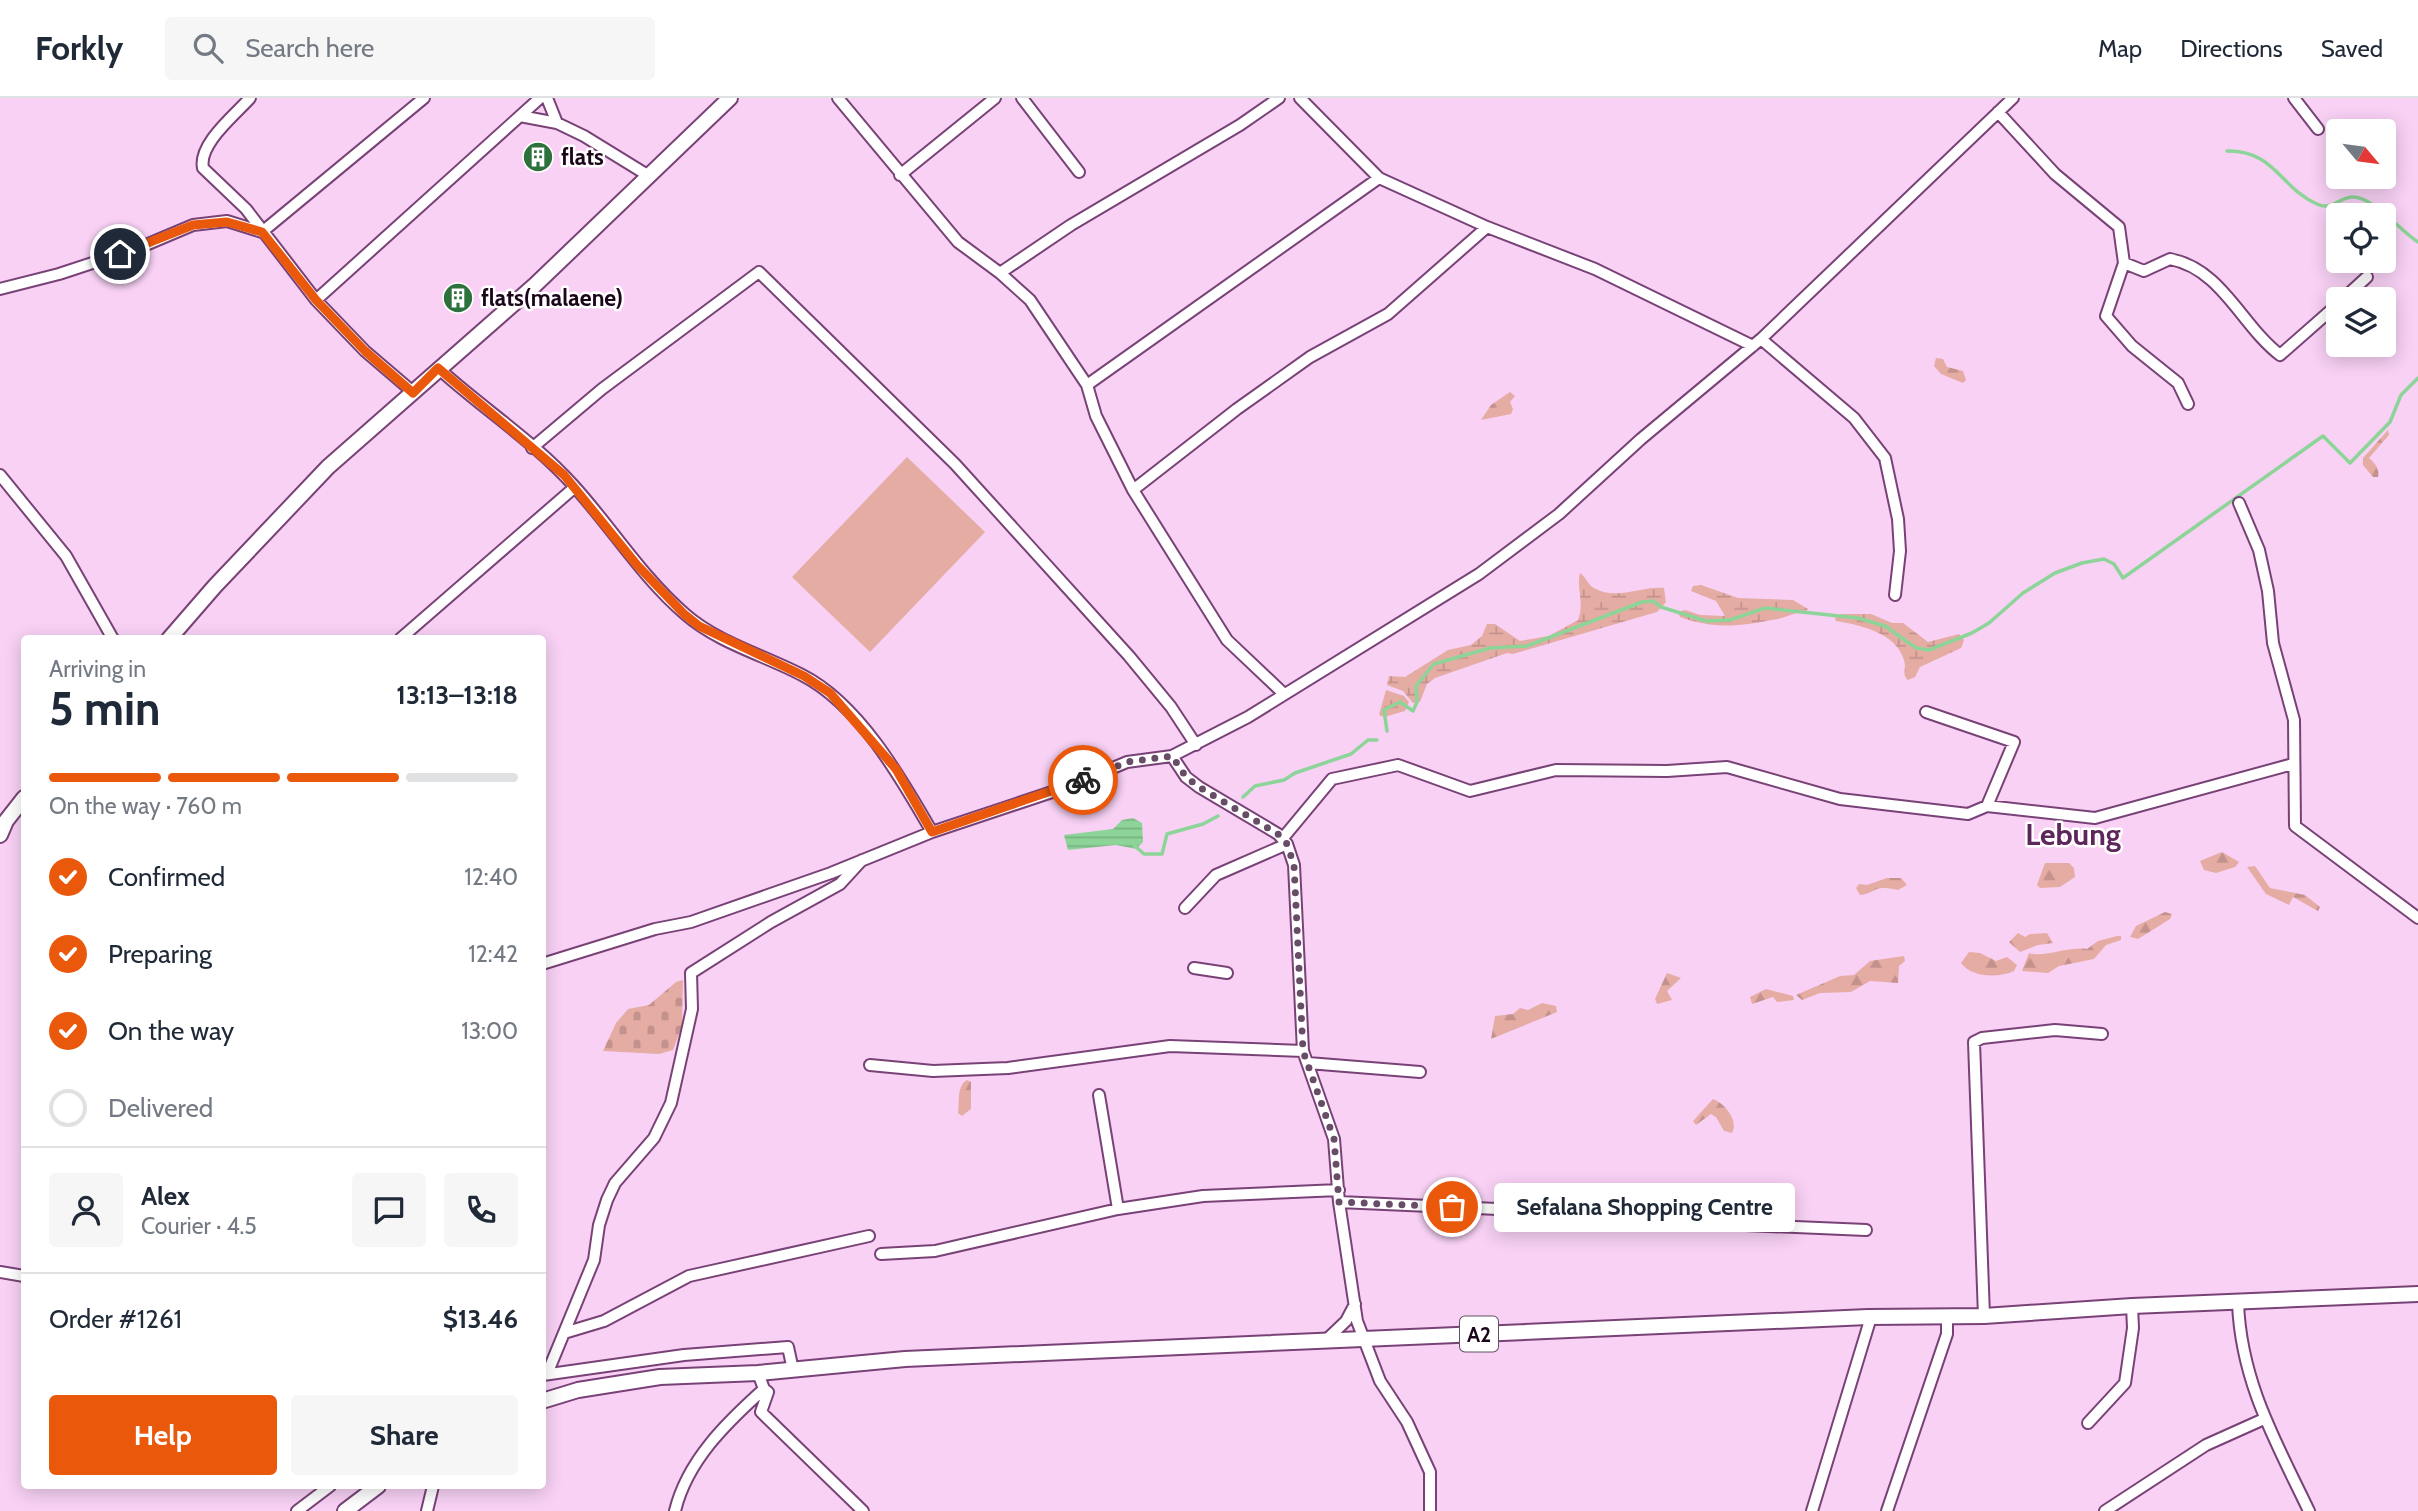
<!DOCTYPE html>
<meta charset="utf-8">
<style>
:root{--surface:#fff;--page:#f6f6f7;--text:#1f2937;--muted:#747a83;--line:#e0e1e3;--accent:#ea580c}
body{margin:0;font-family:Cabin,sans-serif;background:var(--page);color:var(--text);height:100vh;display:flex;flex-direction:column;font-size:26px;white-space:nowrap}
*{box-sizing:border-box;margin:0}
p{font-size:23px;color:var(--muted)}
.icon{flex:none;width:38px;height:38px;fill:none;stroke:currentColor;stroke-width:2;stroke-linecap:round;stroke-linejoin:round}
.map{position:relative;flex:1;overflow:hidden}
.sheet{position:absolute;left:21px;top:537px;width:525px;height:854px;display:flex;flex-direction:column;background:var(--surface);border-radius:7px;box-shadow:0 4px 18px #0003}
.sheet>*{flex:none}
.needle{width:46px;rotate:119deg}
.fabs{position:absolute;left:2326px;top:21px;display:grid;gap:14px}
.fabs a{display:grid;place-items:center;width:70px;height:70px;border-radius:7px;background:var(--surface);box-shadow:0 4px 18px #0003;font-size:35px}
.pin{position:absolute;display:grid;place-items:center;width:60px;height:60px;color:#fff;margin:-30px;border:4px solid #fff;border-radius:50%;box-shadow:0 2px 7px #0007}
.courier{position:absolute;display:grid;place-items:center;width:70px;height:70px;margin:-35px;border:5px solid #ea580c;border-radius:50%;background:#fff;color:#222;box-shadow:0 2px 9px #0007}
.bubble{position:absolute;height:49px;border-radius:7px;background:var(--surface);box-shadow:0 4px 18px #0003;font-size:23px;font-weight:800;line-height:49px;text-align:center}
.overview em{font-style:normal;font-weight:800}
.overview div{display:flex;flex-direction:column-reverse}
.overview{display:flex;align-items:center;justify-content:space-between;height:119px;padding:0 28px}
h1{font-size:46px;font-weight:800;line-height:52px}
.bar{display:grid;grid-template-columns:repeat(4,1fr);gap:10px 7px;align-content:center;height:84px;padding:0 28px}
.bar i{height:9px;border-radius:5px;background:var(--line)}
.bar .current{background:var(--accent)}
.bar p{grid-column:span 4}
.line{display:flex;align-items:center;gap:18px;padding:0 28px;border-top:2px solid var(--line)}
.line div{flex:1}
.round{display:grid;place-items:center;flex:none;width:74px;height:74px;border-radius:7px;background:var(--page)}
ol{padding:0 28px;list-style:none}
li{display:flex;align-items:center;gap:21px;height:77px}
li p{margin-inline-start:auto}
li .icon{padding:7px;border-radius:50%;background:var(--accent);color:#fff;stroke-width:4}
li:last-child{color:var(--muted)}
li i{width:38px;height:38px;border:4px solid var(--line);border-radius:50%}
.cta{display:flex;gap:14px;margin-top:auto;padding:14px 28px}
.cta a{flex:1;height:80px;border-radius:7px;background:var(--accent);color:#fff;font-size:28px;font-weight:800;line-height:80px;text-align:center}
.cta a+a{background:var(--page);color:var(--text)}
header{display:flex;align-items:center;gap:42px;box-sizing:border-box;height:98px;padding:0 35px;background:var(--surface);border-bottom:2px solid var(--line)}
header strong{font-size:33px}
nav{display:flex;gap:38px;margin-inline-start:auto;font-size:24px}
.search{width:490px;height:63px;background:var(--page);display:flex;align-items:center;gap:18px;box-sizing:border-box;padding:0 24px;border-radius:7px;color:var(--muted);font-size:26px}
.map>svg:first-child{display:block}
.grass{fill:#e5aca3}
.forest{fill:url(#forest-firs)}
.wetland{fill:url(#wetland-marsh)}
.cemetery{fill:url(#cemetery-stones)}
.water{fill:url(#water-rules)}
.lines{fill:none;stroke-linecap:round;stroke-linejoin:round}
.stream{stroke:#8dd498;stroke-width:3.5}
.minor-casing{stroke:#794277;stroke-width:14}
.major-casing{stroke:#794277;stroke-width:18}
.minor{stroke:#fff;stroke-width:10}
.major{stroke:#fff;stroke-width:14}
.done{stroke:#684d67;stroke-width:7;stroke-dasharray:0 12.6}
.route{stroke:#ea580c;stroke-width:9}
.labels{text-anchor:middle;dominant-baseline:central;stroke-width:5;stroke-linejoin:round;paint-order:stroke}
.shield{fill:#fff;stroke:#5f515f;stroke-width:2}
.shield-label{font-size:21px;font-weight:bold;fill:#1b061b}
.poi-label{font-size:23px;font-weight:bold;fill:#1b061b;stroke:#fff;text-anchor:start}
.district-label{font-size:30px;font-weight:bold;fill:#5d275b;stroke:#fff}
</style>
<header>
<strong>Forkly</strong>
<div class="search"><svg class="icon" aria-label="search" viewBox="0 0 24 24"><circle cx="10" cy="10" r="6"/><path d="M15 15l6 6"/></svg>Search here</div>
<nav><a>Map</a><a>Directions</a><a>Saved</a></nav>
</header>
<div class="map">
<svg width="2418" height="1413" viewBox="0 0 2418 1413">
<defs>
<pattern id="forest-firs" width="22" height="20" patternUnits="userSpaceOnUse" patternTransform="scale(1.75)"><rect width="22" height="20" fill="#e5aca3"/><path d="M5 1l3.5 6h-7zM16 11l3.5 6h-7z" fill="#c4928c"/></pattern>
<pattern id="wetland-marsh" width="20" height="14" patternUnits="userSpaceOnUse" patternTransform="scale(1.75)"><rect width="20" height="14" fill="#e5aca3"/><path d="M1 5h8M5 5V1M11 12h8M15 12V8" fill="none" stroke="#c4928c"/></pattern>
<pattern id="cemetery-stones" width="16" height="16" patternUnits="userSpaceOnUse" patternTransform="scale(1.75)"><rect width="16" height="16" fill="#e5aca3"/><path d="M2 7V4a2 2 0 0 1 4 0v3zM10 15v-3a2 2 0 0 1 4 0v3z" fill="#c4928c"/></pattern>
<pattern id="water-rules" width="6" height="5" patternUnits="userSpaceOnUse" patternTransform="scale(1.75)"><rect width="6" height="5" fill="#8dd498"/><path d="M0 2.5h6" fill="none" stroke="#79b482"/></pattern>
</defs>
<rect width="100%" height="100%" fill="#f8d1f5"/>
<path class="grass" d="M907,359L985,434L870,554L792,479Z"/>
<path class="forest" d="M1936,260L1943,261L1947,269L1963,273L1966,282L1963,285L1941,276L1934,268Z
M1510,294L1515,298L1510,304L1513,311L1511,316L1481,322L1491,307Z
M2388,332L2389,337L2369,360C2374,364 2380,371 2378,379H2373L2363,367V360Z
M2222,754L2239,764L2235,769L2216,775L2204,772L2200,763Z
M2045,765H2069L2074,770L2075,779L2060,789L2040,790L2037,787Z
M2255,768L2270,790L2305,797L2320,809L2318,813L2293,799L2289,807L2266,796L2247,769Z
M1887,780H1901L1907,787L1898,792C1873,786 1877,795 1860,797L1856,790L1859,786L1867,787Z
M2165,814L2172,816L2170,821L2138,841L2130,839L2136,828Z
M2018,835L2025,839L2030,836L2047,835L2053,845L2038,847L2020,854L2009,844Z
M2117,838H2121V842L2106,847L2094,861L2059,868L2048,875L2022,873L2029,855C2045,860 2068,848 2087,851L2098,843Z
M1969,854L1980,855L1996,863L2007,859L2017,867L2014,873C1999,880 1972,880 1961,865Z
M1904,858L1905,863L1899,868L1898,885L1870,883L1851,894L1820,895L1802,902L1796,897L1840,878L1854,877L1870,863Z
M1667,875L1681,880L1667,893L1672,902L1657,906L1655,901Z
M1766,891L1793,898L1794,902L1777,904L1773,899L1752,906L1750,899Z
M1542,905L1556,908L1557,914L1491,941L1495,918L1513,916L1520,910L1528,912Z
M967,982L971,984V1011L962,1018L958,1015C960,1005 956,988 967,982Z
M1713,1001C1724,1005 1739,1022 1732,1035L1724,1033L1716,1019L1711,1016L1696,1027L1693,1023Z"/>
<path class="wetland" d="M1580,475C1586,479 1588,487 1594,490C1616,503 1641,488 1664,490L1666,504L1657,514L1513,556L1507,555L1435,580L1427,586L1420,604L1413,605L1403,593L1387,587L1389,578L1405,579L1448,552L1471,547L1482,538L1487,526H1495L1520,543L1549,538L1578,522C1585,505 1576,491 1580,475Z
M1701,487L1738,500L1793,502L1808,511L1804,515C1793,514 1788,519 1778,521C1739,528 1717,532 1680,519L1678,514L1685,512L1700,517L1725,518L1716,503L1691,493L1693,488Z
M1842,516H1871L1892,525H1903L1928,544L1959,536L1964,542L1961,550L1920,569L1915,579L1908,582C1901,576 1907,571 1904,562C1896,535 1861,527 1836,523L1835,520Z
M1386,592L1404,598L1409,604L1405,613L1384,619L1379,617Z"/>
<path class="cemetery" d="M683,882L682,928L673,952L659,956L603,953L616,925L628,911L649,907L676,884Z"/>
<path class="water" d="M1133,720L1142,725L1143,744L1136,751L1116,747L1068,752L1064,737L1113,731L1122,722Z"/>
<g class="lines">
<path class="stream" d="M2227,53C2275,52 2281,91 2317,106C2332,113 2338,100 2352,99C2373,98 2401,134 2418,144
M1387,633L1384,612L1400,604L1413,613L1417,604L1416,588L1434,566L1490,550L1527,548L1642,504L1653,503L1661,509L1706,523L1730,522L1765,510L1858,520L1885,528L1916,550L1929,552L1972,535L1989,525L2023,495L2055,475L2082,465L2104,461L2114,466L2123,480L2323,338L2350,365L2390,324L2401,297L2418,280
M1243,699L1255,688L1284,682L1295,675L1351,656L1368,642H1377
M1134,747L1144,756H1162L1167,736L1203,726L1218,718"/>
<g class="minor-casing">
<path id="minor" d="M250,0C235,17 198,46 203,70L246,111L316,202L365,253L413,294
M547,0L557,25L584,38L649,78
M838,0L958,144L1000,175L1030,202L1087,287L1096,318L1133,392
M1022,0L1079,74
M1300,0L1379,80L1487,129L1595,171L1753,248
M2294,0L2318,31
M1998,14L2055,76L2119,129L2124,165L2106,218L2132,248L2178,285L2188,306
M520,18L557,25
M900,77L995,0
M2124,165L2144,173L2170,161C2222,171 2241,227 2280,257L2338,206
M1000,175L1071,127L1240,27L1279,0
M0,191L59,176L141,149L193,127L227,123L262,134L424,0
M2343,201L2367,179
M316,202L540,0
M1761,241L1854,320L1885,360L1898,421L1900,453L1895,497
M438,270C482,310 535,344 574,388C612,430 642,479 685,516C718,545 764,557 802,577C859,606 901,680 932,734
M1087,287L1379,80
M532,350L602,291L759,174L955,366L1129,558L1171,609L1196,647
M0,377L66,458L113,541
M2239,405L2259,452L2268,493L2273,545L2294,622L2295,728L2418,820
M400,541L575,389
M1284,596L1227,542L1133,392L1237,311L1310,259L1388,216L1487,129
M1926,614L2014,644L1987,708
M1172,658L1186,679L1199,689L1278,736L1287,746L1294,767L1303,953L1334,1041L1339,1104L1357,1223L1380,1283L1407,1324L1430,1374V1413
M1283,740L1332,681L1398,667L1470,693L1556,672L1667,673L1727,669L1840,701L1968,716L1987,708L2095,720L2293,666
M1185,810L1216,777L1287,746
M542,866L655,831L691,824L831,775L932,734L1070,688L1127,664L1172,658L1248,619L1479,476L1559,416L1641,341L1761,241L2013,0
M1194,870L1227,875
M1308,965L1420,974
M870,967L933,973L1008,970L1170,948L1303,953
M1099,997L1118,1111L1203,1098L1339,1092
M1339,1104L1566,1114L1621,1110L1697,1125L1866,1132
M881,1156L935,1153L1118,1111
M0,1174L24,1178
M2238,1205C2241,1284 2276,1344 2309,1413
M1984,1218L1974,944L1982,940L2055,932L2102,936
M564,1235L604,1223L689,1178L869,1138
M1325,1243L1346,1223L1355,1206
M547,1276L594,1162L599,1127L607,1102L615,1085L654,1040L671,1005L692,911L691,875L771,824L840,786L862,762
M543,1277L684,1257L788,1249L793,1272
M764,1291L768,1294L761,1314L863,1413
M2088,1325L2125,1285L2133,1230L2132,1208
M297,1413L330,1388
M427,1413L433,1388
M675,1413C687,1363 726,1325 764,1291L758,1275
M1812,1413L1871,1219
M1887,1413L1947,1236V1219
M2105,1413L2206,1347L2264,1321"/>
</g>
<g class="major-casing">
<path id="major" d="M169,541L215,488L328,369L535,187L730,0
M0,737L6,723L24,700
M542,1303L578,1292L660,1279L758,1275L905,1261L1868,1219L1984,1218L2132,1208L2418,1196
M345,1413L378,1388"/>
</g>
<use href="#minor" class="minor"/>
<use href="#major" class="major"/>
</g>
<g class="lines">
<path class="done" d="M1083,682L1127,664L1172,658L1186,679L1199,689L1278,736L1287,746L1294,767L1303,953L1334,1041L1339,1104L1452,1109"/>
<path class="route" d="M120,156L193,127L227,124L262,134L316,202L365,253L413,295L438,270L564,377L637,467L684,516L699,528L804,578L830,595L896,671L932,734L1083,682"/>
</g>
<defs>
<g id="building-disc" transform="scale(1.575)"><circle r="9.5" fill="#2d723d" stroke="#fff"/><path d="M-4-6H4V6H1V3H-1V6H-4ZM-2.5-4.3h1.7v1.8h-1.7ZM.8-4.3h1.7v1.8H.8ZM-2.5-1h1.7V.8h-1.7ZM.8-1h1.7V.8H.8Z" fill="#fff"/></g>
</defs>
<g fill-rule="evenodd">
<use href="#building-disc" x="538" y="59"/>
<use href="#building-disc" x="458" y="200"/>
</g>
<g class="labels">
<rect class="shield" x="1460" y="1218.5" width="38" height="35" rx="5"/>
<g class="shield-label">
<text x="1479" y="1236">A2</text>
</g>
<g class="poi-label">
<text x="561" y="59">flats</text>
<text x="481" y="200">flats(malaene)</text>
</g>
<g class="district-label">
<text x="2073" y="736">Lebung</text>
</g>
</g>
</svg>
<div class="fabs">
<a><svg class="needle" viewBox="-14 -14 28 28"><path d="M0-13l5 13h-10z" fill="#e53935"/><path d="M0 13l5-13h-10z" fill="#747a83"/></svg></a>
<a><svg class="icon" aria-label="locate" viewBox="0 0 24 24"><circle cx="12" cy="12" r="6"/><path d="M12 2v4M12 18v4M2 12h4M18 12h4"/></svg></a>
<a><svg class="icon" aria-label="layers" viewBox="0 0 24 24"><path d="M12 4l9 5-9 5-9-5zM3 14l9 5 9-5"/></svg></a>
</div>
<div class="pin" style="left:1452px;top:1109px;background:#ea580c"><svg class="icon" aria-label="bag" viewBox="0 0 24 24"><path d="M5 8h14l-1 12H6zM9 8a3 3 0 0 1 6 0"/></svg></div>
<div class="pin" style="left:120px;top:156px;background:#1f2937"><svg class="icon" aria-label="home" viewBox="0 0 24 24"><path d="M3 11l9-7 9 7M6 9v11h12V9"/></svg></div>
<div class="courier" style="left:1083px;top:682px"><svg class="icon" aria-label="bike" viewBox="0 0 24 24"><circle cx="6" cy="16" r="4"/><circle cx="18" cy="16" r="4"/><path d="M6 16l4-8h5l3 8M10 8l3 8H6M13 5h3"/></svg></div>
<div class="bubble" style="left:1494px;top:1085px;width:301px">Sefalana Shopping Centre</div>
<section class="sheet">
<div class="overview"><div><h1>5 min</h1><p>Arriving in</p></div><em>13:13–13:18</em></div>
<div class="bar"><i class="current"></i><i class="current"></i><i class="current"></i><i></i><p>On the way · 760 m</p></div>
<ol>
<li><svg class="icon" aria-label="check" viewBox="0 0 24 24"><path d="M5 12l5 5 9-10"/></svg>Confirmed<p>12:40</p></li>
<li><svg class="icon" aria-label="check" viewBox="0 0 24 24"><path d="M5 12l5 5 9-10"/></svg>Preparing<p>12:42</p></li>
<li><svg class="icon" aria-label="check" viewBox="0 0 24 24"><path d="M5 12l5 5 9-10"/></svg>On the way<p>13:00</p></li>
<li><i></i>Delivered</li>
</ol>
<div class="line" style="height:126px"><a class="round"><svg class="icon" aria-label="person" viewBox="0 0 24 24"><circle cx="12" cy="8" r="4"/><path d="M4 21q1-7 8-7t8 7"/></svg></a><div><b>Alex</b><p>Courier · 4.5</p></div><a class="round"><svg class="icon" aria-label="chat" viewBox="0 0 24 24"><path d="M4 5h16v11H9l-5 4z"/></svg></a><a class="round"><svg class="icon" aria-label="phone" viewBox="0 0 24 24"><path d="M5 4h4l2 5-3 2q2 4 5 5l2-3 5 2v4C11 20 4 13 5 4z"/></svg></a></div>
<div class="line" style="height:91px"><div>Order #1261</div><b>$13.46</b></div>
<div class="cta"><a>Help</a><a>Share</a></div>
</section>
</div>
